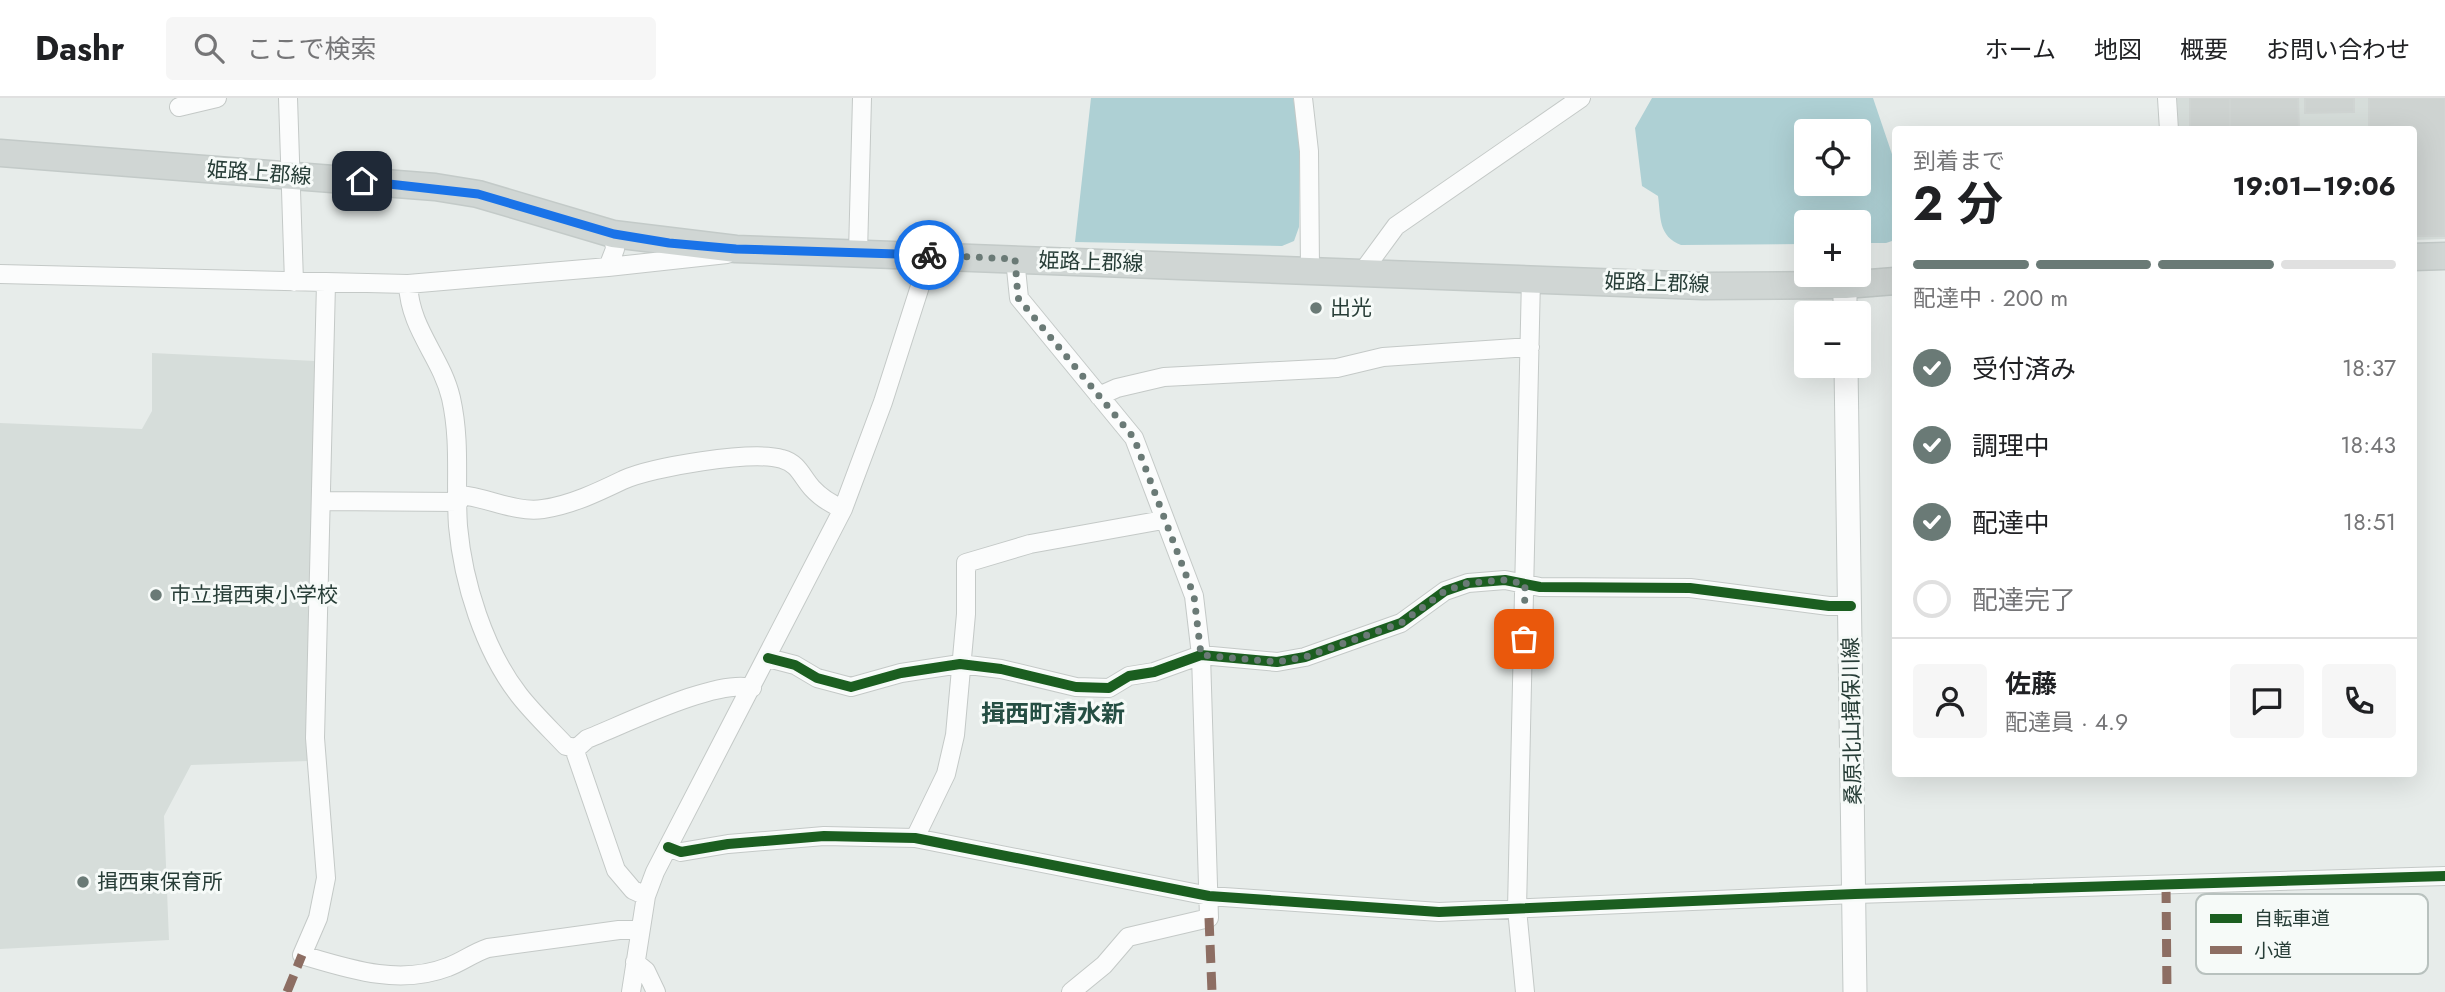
<!DOCTYPE html>
<html lang="ja">
<meta charset="utf-8">
<style>
:root{--surface:#fff;--page:#f6f6f6;--text:#202124;--muted:#757577;--line:#e0e0e0;--accent:#6a7a76}
body{margin:0;font-family:Jost,"Noto Sans JP",sans-serif;background:var(--page);color:var(--text);height:100vh;display:flex;flex-direction:column;font-size:26px;white-space:nowrap}
*{box-sizing:border-box;margin:0}
p{font-size:23px;color:var(--muted)}
.icon{flex:none;width:38px;height:38px;fill:none;stroke:currentColor;stroke-width:2;stroke-linecap:round;stroke-linejoin:round}
.map{position:relative;flex:1;overflow:hidden}
.side{position:absolute;left:1892px;top:28px;width:525px;height:651px;display:flex;flex-direction:column;background:var(--surface);border-radius:7px;box-shadow:0 7px 28px #0002}
.side>*{flex:none}
.buttons{position:absolute;left:1794px;top:21px;display:grid;gap:14px}
.buttons a{display:grid;place-items:center;width:77px;height:77px;border-radius:7px;background:var(--surface);box-shadow:0 7px 28px #0002;font-size:35px}
.pin{position:absolute;display:grid;place-items:center;width:60px;height:60px;color:#fff;margin:-30px;border-radius:14px;box-shadow:0 4px 10px #0006}
.courier{position:absolute;display:grid;place-items:center;width:70px;height:70px;margin:-35px;border:5px solid #1a73e8;border-radius:50%;background:#fff;color:#222;box-shadow:0 2px 9px #0007}
.overview em{font-style:normal;font-weight:700}
.overview div{display:flex;flex-direction:column-reverse}
.overview{display:flex;align-items:center;justify-content:space-between;height:119px;padding:0 21px}
h1{font-size:46px;font-weight:700;line-height:52px}
.bar{display:grid;grid-template-columns:repeat(4,1fr);gap:10px 7px;align-content:center;height:84px;padding:0 21px}
.bar i{height:9px;border-radius:5px;background:var(--line)}
.bar .selected{background:var(--accent)}
.bar p{grid-column:span 4}
.line{display:flex;align-items:center;gap:18px;padding:0 21px;border-top:2px solid var(--line)}
.line div{flex:1}
.round{display:grid;place-items:center;flex:none;width:74px;height:74px;border-radius:7px;background:var(--page)}
ol{padding:0 21px;list-style:none}
li{display:flex;align-items:center;gap:21px;height:77px}
li p{margin-inline-start:auto}
li .icon{padding:7px;border-radius:50%;background:var(--accent);color:#fff;stroke-width:4}
li:last-child{color:var(--muted)}
li i{width:38px;height:38px;border:4px solid var(--line);border-radius:50%}
header{display:flex;align-items:center;gap:42px;box-sizing:border-box;height:98px;padding:0 35px;background:var(--surface);border-bottom:2px solid var(--line)}
header strong{font-size:33px}
nav{display:flex;gap:38px;margin-inline-start:auto;font-size:24px}
.search{width:490px;height:63px;background:var(--page);display:flex;align-items:center;gap:18px;box-sizing:border-box;padding:0 24px;border-radius:7px;color:var(--muted);font-size:26px}
.map>svg:first-child{display:block}
.built{fill:#d6ddda}
.water{fill:#aed0d4;fill-rule:evenodd}
.building{fill:#ced3d1;stroke:#d0d5d3;stroke-width:2}
.lines{fill:none;stroke-linecap:round;stroke-linejoin:round}
.street-casing{stroke:#c4c9c7;stroke-width:20}
.secondary-casing{stroke:#c3c9c7;stroke-width:25}
.primary-casing{stroke:#c3cac8;stroke-width:29}
.street{stroke:#fbfcfc;stroke-width:18}
.secondary{stroke:#fbfcfc;stroke-width:23}
.primary{stroke:#d0d6d4;stroke-width:26}
.quiet{stroke:#8d6e63;stroke-width:9;stroke-dasharray:18 9;stroke-linecap:butt}
.cycleway-casing{stroke:#f6faf8;stroke-width:15}
.cycleway{stroke:#1b5e20;stroke-width:10}
.done{stroke:#6a7a76;stroke-width:7;stroke-dasharray:0 12.6}
.route{stroke:#1a73e8;stroke-width:9}
.poi-dot{fill:#6a7a76;stroke:#f6faf8;stroke-width:2.5}
.labels{text-anchor:middle;dominant-baseline:central;stroke-width:6;stroke-linejoin:round;paint-order:stroke}
.street-label{font-size:21px;fill:#273d37;stroke:#f6faf8}
.poi-label{font-size:21px;fill:#273d37;stroke:#f6faf8;text-anchor:start}
.quarter-label{font-size:24px;font-weight:bold;fill:#254e43;stroke:#f6faf8}
.key{fill:#f6faf8;stroke:#b8c1be;stroke-width:2}
.key-label{font-size:19px;fill:#273d37}
</style>
<header>
<strong>Dashr</strong>
<div class="search"><svg class="icon" aria-label="search" viewBox="0 0 24 24"><circle cx="10" cy="10" r="6"/><path d="M15 15l6 6"/></svg>ここで検索</div>
<nav><a>ホーム</a><a>地図</a><a>概要</a><a>お問い合わせ</a></nav>
</header>
<div class="map">
<svg width="2445" height="894" viewBox="0 0 2445 894">
<rect width="100%" height="100%" fill="#e7ecea"/>
<path class="built" d="M2177,0H2445V141L2413,142V32L2178,31Z
M152,255L315,263L309,663L191,667L164,718L169,842L0,851V325L142,331L152,313Z"/>
<path class="water" d="M1091,0H1293L1300,34L1299,129L1294,143L1282,148L1075,144Z
M1652,0H1873L1895,65V142L1886,145H1859L1858,124H1806V146L1681,147C1658,138 1661,120 1658,98L1642,88L1635,30ZM1806,33H1858V86H1806Z"/>
<path class="building" d="M2190,0H2230V32H2190Z
M2230,0H2298L2299,32H2230Z
M2305,0H2354V14L2305,15Z
M2369,0H2445V138H2413V32H2369Z"/>
<g class="lines">
<g class="street-casing">
<path id="street" d="M288,0L294,184
M1303,0L1309,53L1310,171
M2167,0L2169,32
M179,9L217,0
M858,155L862,0
M1015,161L1019,200L1134,340L1194,498L1201,557L1209,820L1128,839L1104,867L1071,894
M608,169L727,156
M1363,173L1396,128L1581,0
M0,176L408,186L608,169L615,151L613,136
M326,185L315,640L326,780L318,820L302,857C349,871 399,888 448,869C462,864 473,855 488,850L619,832H639
M408,186C410,232 441,258 451,300C461,345 455,384 458,428C463,484 484,552 519,597C533,615 550,631 566,648L577,650
M1099,298L1117,290L1164,279L1337,270L1383,259L1530,249
M459,397C488,399 514,415 543,411C571,407 598,394 623,382C652,369 752,352 782,361C798,365 802,379 812,390C821,400 831,406 843,411
M322,403L459,404
M768,560L795,567L817,580L851,589L901,575L960,566L1001,571L1076,589L1109,590L1129,578L1154,574L1201,557L1277,564L1305,559L1401,525L1445,493L1468,485L1505,482L1540,489L1690,490L1829,508H1851
M915,740L946,676L955,637L966,516V465L1030,446L1163,422
M668,749L681,754L728,746L824,738L915,740L1209,798L1439,814L1855,796L2445,778
M646,798L633,792L616,772L576,656L577,650L587,641C623,627 717,580 752,590
M635,864L646,873L656,894
M631,894L646,798L655,774L843,411L883,304L930,157
M1525,894L1517,811L1531,180"/>
</g>
<g class="secondary-casing">
<path id="secondary" d="M1845,187V215
M1846,268L1855,894"/>
</g>
<g class="primary-casing">
<path id="primary" d="M0,55L435,89L478,96L613,136L736,151L1703,188L1845,187L1895,183
M2413,159L2445,158"/>
</g>
<use href="#street" class="street"/>
<use href="#secondary" class="secondary"/>
<use href="#primary" class="primary"/>
<path class="quiet" d="M2166,787L2167,894
M1209,820L1212,894
M287,894L302,857"/>
<g class="cycleway-casing">
<path id="cycleway" d="M768,560L795,567L817,580L851,589L901,575L960,566L1001,571L1076,589L1109,590L1129,578L1154,574L1201,557L1277,564L1305,559L1401,525L1445,493L1468,485L1505,482L1540,489L1690,490L1829,508H1851
M668,749L681,754L728,746L824,738L915,740L1209,798L1439,814L1855,796L2445,778"/>
</g>
<use href="#cycleway" class="cycleway"/>
</g>
<g class="lines">
<path class="done" d="M929,157L1015,161L1018,200L1134,340L1194,498L1201,557L1277,564L1305,559L1401,525L1445,493L1468,485L1505,482L1525,486L1524,541"/>
<path class="route" d="M362,83L478,96L614,136L669,145L736,151L929,157"/>
</g>
<g class="poi-dot">
<circle cx="1316" cy="210" r="7"/>
<circle cx="156" cy="497" r="7"/>
<circle cx="83" cy="784" r="7"/>
</g>
<g class="labels">
<g class="street-label">
<text transform="translate(259 75) rotate(4)">姫路上郡線</text>
<text transform="translate(1091 164) rotate(2)">姫路上郡線</text>
<text transform="translate(1657 185) rotate(2)">姫路上郡線</text>
<text transform="translate(1852 623) rotate(-91)">桑原北山揖保川線</text>
</g>
<g class="poi-label">
<text x="1330" y="210">出光</text>
<text x="170" y="497">市立揖西東小学校</text>
<text x="97" y="784">揖西東保育所</text>
</g>
<g class="quarter-label">
<text x="1053" y="615">揖西町清水新</text>
</g>
</g>
<rect x="2196" y="796" width="232" height="80" rx="10" class="key"/>
<rect x="2210" y="816" width="32" height="9" fill="#1b5e20"/>
<rect x="2210" y="848" width="32" height="8" fill="#8d6e63"/>
<g class="key-label">
<text x="2254" y="827">自転車道</text>
<text x="2254" y="859">小道</text>
</g>
</svg>
<div class="buttons">
<a><svg class="icon" aria-label="locate" viewBox="0 0 24 24"><circle cx="12" cy="12" r="6"/><path d="M12 2v4M12 18v4M2 12h4M18 12h4"/></svg></a>
<a>+</a>
<a>−</a>
</div>
<div class="pin" style="left:1524px;top:541px;background:#ea580c"><svg class="icon" aria-label="bag" viewBox="0 0 24 24"><path d="M5 8h14l-1 12H6zM9 8a3 3 0 0 1 6 0"/></svg></div>
<div class="pin" style="left:362px;top:83px;background:#1f2937"><svg class="icon" aria-label="home" viewBox="0 0 24 24"><path d="M3 11l9-7 9 7M6 9v11h12V9"/></svg></div>
<div class="courier" style="left:929px;top:157px"><svg class="icon" aria-label="bike" viewBox="0 0 24 24"><circle cx="6" cy="16" r="4"/><circle cx="18" cy="16" r="4"/><path d="M6 16l4-8h5l3 8M10 8l3 8H6M13 5h3"/></svg></div>
<section class="side">
<div class="overview"><div><h1>2 分</h1><p>到着まで</p></div><em>19:01–19:06</em></div>
<div class="bar"><i class="selected"></i><i class="selected"></i><i class="selected"></i><i></i><p>配達中 · 200 m</p></div>
<ol>
<li><svg class="icon" aria-label="check" viewBox="0 0 24 24"><path d="M5 12l5 5 9-10"/></svg>受付済み<p>18:37</p></li>
<li><svg class="icon" aria-label="check" viewBox="0 0 24 24"><path d="M5 12l5 5 9-10"/></svg>調理中<p>18:43</p></li>
<li><svg class="icon" aria-label="check" viewBox="0 0 24 24"><path d="M5 12l5 5 9-10"/></svg>配達中<p>18:51</p></li>
<li><i></i>配達完了</li>
</ol>
<div class="line" style="height:126px"><a class="round"><svg class="icon" aria-label="person" viewBox="0 0 24 24"><circle cx="12" cy="8" r="4"/><path d="M4 21q1-7 8-7t8 7"/></svg></a><div><b>佐藤</b><p>配達員 · 4.9</p></div><a class="round"><svg class="icon" aria-label="chat" viewBox="0 0 24 24"><path d="M4 5h16v11H9l-5 4z"/></svg></a><a class="round"><svg class="icon" aria-label="phone" viewBox="0 0 24 24"><path d="M5 4h4l2 5-3 2q2 4 5 5l2-3 5 2v4C11 20 4 13 5 4z"/></svg></a></div>
</section>
</div>
